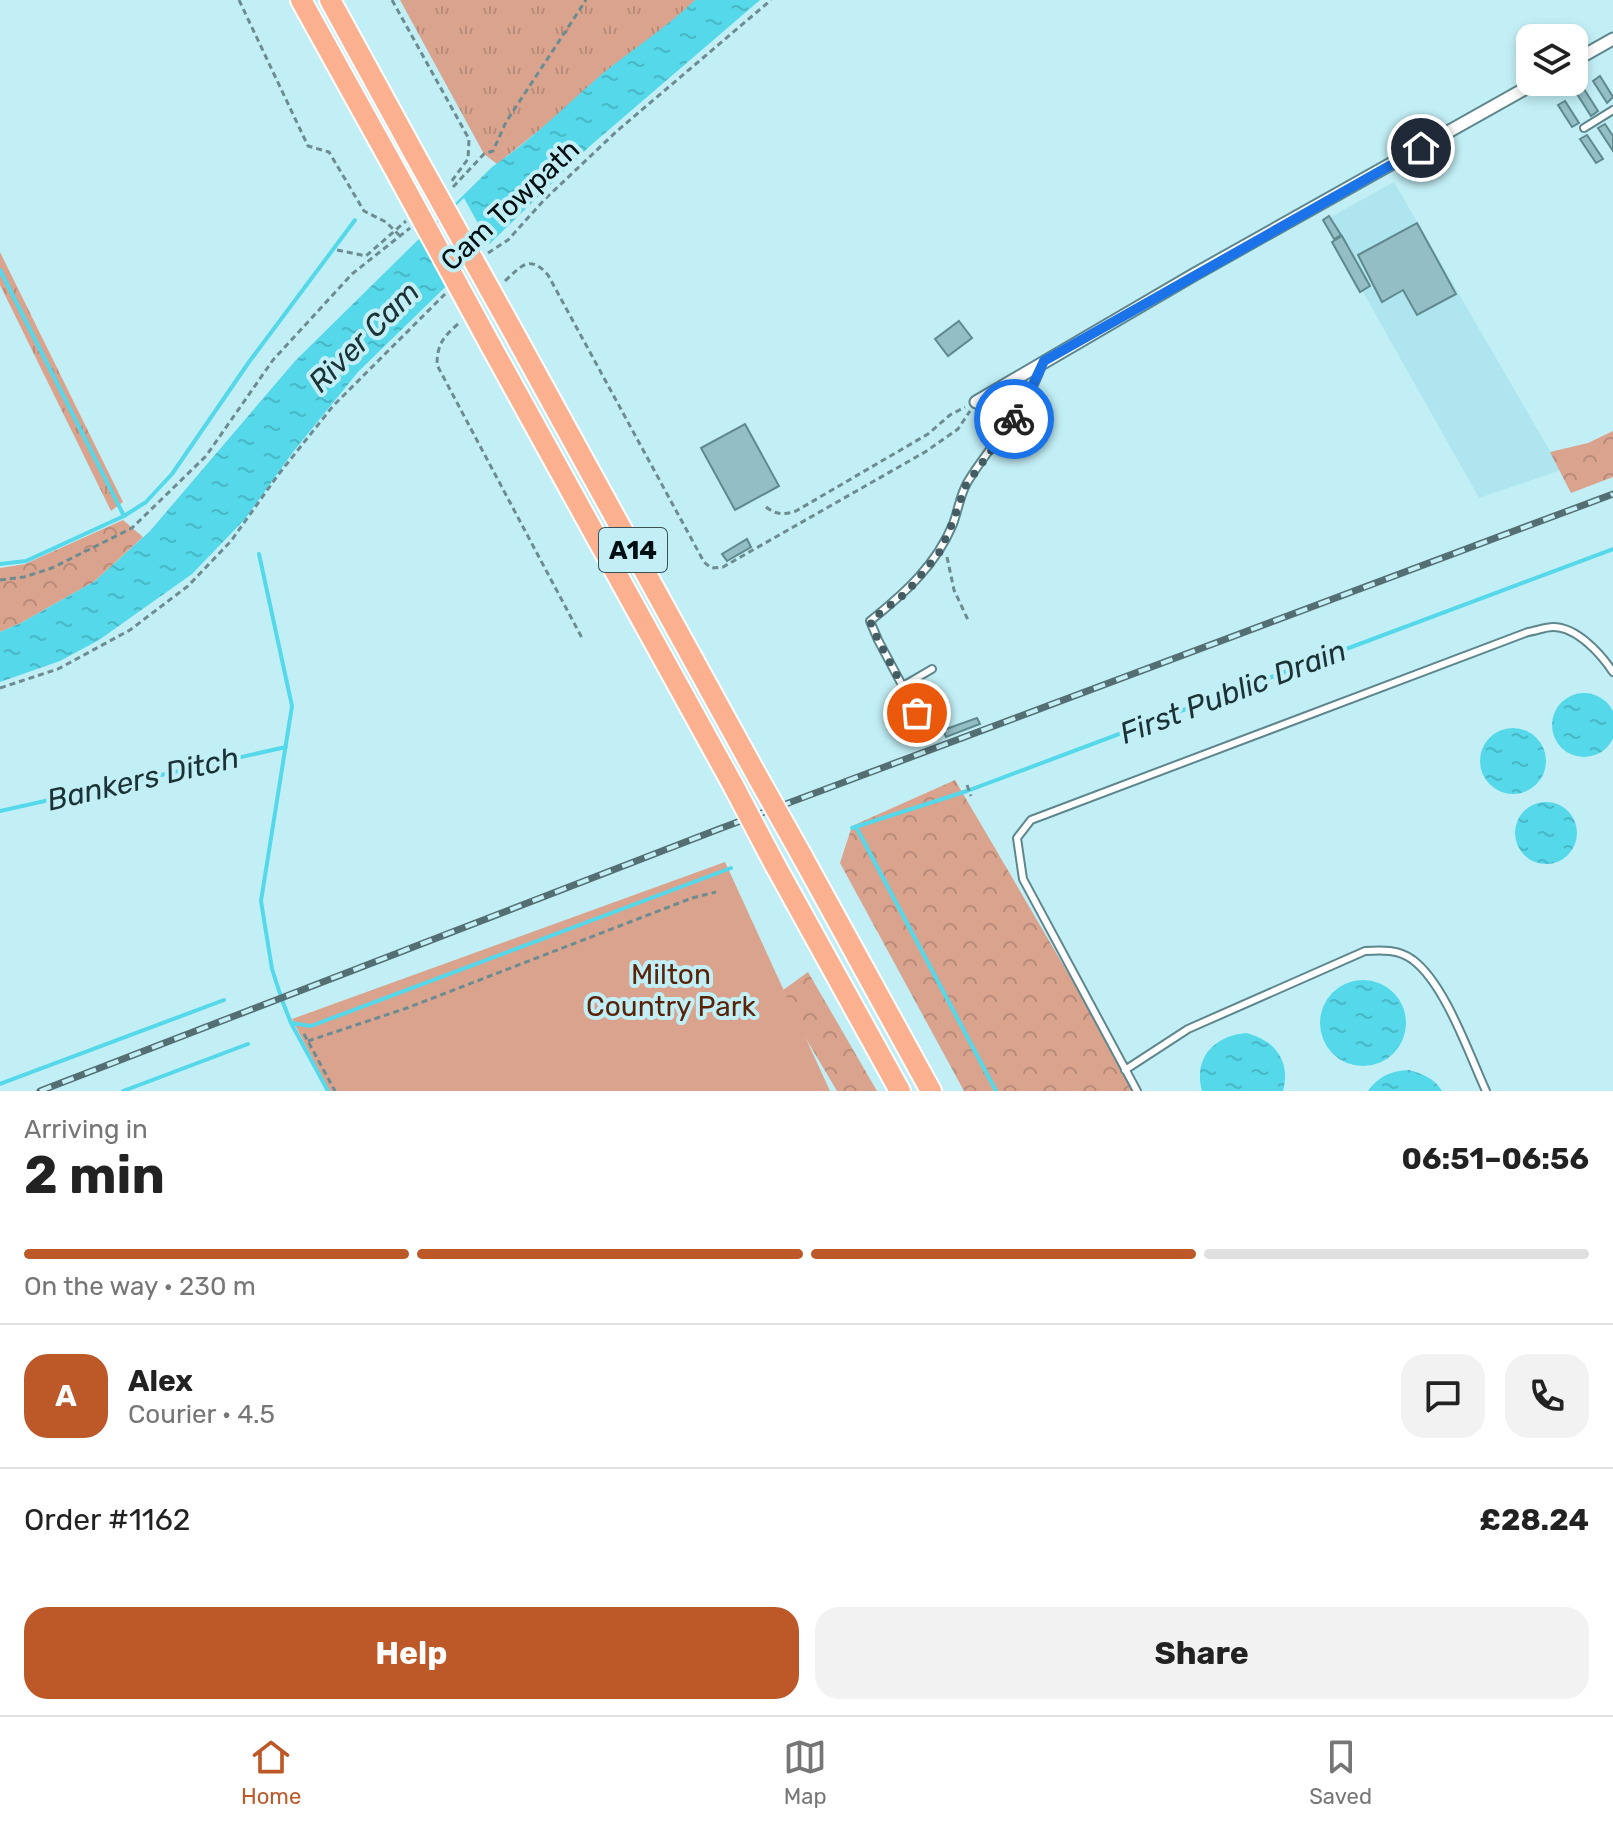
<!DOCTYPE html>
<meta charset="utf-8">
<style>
:root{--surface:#fff;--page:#f2f2f2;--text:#222;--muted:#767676;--line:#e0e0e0;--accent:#bd5828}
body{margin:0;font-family:Rubik,sans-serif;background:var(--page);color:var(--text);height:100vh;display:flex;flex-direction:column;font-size:30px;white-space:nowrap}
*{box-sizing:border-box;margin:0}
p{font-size:26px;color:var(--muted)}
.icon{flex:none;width:44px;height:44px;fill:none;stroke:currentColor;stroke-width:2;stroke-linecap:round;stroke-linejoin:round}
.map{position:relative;height:1091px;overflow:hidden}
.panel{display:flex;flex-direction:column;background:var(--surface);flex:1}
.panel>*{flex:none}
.fabs{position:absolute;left:1516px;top:24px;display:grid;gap:16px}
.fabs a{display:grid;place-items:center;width:72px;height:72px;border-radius:16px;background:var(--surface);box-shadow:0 4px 12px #0003;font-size:40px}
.pin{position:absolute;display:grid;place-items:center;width:68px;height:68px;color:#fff;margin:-34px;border:4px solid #fff;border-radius:50%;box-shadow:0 2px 8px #0007}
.courier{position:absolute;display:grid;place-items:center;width:80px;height:80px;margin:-40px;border:6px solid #1a73e8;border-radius:50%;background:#fff;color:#222;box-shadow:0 2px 10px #0007}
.headline em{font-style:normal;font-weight:700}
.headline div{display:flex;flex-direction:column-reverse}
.headline{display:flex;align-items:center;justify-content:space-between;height:136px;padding:0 24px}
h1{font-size:52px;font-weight:700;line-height:60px}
.bar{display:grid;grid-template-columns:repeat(4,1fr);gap:12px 8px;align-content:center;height:96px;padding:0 24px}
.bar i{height:10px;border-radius:6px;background:var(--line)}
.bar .on{background:var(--accent)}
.bar p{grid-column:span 4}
.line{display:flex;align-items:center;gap:20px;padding:0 24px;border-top:2px solid var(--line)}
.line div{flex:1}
.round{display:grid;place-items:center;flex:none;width:84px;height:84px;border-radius:24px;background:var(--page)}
.action{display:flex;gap:16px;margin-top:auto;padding:16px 24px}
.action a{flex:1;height:92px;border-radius:24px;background:var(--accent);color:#fff;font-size:32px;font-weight:700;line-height:92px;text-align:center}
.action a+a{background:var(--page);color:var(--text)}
.tab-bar{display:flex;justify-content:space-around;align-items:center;height:112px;border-top:2px solid var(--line);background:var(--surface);font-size:22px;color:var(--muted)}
.tab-bar a{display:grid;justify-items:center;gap:4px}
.tab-bar .on{color:var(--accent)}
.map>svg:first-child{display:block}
.built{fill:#aee5ee}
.grass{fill:url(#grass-tufts)}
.forest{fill:url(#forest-crowns)}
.green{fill:#daa38d}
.water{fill:url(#water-ripples)}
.pier{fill:#c2eff6}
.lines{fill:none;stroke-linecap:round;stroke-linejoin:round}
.stream{stroke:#54d8ea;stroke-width:4}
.building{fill:#93bec5;stroke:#5f898f;stroke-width:2}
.service-casing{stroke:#5d868d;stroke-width:10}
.minor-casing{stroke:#5d868d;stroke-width:15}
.trunk-casing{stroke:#fff;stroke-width:24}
.path{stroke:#6d8c92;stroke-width:3;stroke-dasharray:6 4;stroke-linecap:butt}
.service{stroke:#fff;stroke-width:6}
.minor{stroke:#fff;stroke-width:11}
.trunk{stroke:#fbb090;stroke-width:20}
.rail-casing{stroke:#546f74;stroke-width:7}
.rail{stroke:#c2eff6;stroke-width:4;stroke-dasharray:12;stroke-linecap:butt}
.trunk-bridge-casing{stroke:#fff;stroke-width:24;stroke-linecap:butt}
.trunk-bridge{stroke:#fbb090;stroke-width:20}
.done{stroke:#455d62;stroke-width:8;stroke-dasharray:0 14.4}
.route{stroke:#1a73e8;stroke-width:10}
.labels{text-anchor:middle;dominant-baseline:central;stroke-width:8;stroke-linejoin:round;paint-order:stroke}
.shield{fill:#c2eff6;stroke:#3b5256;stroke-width:2}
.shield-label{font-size:26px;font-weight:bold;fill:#010f12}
.street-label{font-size:28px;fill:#010f12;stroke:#c2eff6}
.park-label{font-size:28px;fill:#592308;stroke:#c2eff6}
.water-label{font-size:30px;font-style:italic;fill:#1b3236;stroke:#c2eff6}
</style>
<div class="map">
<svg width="1613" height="1091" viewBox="0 0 1613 1091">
<defs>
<pattern id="grass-tufts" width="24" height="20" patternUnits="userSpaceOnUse" patternTransform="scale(2)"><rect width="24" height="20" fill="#daa38d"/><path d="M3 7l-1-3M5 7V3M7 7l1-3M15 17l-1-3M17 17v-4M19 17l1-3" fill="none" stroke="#b98b79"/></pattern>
<pattern id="forest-crowns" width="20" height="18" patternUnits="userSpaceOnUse" patternTransform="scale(2)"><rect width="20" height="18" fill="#daa38d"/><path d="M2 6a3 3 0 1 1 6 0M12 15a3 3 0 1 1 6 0" fill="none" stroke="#b98b79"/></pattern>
<pattern id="water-ripples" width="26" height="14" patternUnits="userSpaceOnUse" patternTransform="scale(2)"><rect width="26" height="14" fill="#54d8ea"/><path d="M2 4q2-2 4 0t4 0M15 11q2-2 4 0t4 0" fill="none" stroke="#47b8c8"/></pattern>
</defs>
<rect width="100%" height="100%" fill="#c2eff6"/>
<path class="built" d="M1394,182L1561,470L1479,498L1323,221Z"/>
<path class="grass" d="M400,0H697L666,29L497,164L484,154Z
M0,252L123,502L111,511L0,285Z"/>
<path class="forest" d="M1613,431V477L1571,493L1550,452L1588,443Z
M123,520L143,537L95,581L21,623L0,632V568L25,564Z
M955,780L1109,1043L1134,1091H964L840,863L852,826Z
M808,972L877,1091H837L779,993Z"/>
<path class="green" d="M725,862L830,1091H329L292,1019Z"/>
<path class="water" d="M695,0H760L590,146L358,372L293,452L245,519L192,574L99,640L60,661L0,682V632L21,623L95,581L150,531L295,361L492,167C532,140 566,105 602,74C634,48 666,28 695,0Z
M1552 725a32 32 0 1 1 64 0a32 32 0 1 1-64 0Z
M1480 761a33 33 0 1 1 66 0a33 33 0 1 1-66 0Z
M1515 833a31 31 0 1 1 62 0a31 31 0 1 1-62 0Z
M1320 1023a43 43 0 1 1 86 0a43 43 0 1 1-86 0Z
M1246,1033C1275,1040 1291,1061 1283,1091H1202C1193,1058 1214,1036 1246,1033Z
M1409,1070C1423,1074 1434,1078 1442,1091H1368C1379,1076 1391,1071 1409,1070Z"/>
<path class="pier" d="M464,198L490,245L447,287L421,239Z"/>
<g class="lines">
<path class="stream" d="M0,270L124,516
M259,554L292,706L261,901L272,969L282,1000L291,1023L328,1091
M0,564L26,561L124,516L146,502L172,474L249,362L355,220
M0,811L286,747
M856,827L996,1091
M852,828L967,791L1613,549
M291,1023L311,1026L731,868
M0,1084L224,1000
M123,1091L248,1044"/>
</g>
<path class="building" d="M1600,76L1613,97L1607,103L1593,81Z
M1584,89L1598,111L1591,116L1577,94Z
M1565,101L1579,123L1572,127L1558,105Z
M1605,124L1613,136V151L1598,128Z
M1587,135L1603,159L1596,163L1580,139Z
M1329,216L1341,235L1334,239L1323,220Z
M1417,223L1456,294L1417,315L1403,290L1382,302L1358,255Z
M1342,236L1370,286L1360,292L1332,242Z
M959,321L972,338L948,356L935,339Z
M745,424L779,486L735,510L701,448Z
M747,539L751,547L727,561L722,554Z
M977,718L980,724L946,737L943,730Z"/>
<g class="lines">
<g class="service-casing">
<path id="service" d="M1584,128L1613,110
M903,686L932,669
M917,713L878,640L870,621C905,593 936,565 953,524C958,511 960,495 967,483C991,442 1027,411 1042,365
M1125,1070L1188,1029L1365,951C1381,950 1399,949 1413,960C1445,984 1469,1054 1486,1091
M1137,1091L1023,879L1017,838L1031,820L1528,632C1536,631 1545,627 1553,627C1577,627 1601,654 1613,672"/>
</g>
<g class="minor-casing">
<path id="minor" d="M1574,61L1613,39
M976,402L1195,274L1537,82"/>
</g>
<g class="trunk-casing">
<path id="trunk" d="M301,0L398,175
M330,0L416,157
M510,326L756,774
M491,346L733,785
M802,856L931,1091
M774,863L900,1091"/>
</g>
<path class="path" d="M239,0L308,146L329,152L364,211L386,222L401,237
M392,0L469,139L468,159L451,182
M453,187L484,154L493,151L506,122L586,0
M337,250L366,256L406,221
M488,253L508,240L544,200L617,131L771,0
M505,281C521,266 530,254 548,275L704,562L711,568L723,567L925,452L958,429L970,411
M458,324C443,337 437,345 437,365L582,638
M766,507C776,515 785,515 796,511L928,434L950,415L965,407
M947,557L954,590L968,620
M0,580L24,577L52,568L132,528L206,456L273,360L352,274L410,228
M0,688L58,669L130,630L188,586L231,541L278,475L333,406L445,294
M967,785L971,796
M304,1034L335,1091
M308,1041L407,1008L692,898L716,892"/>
<use href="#service" class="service"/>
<use href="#minor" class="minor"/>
<use href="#trunk" class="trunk"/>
<g class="rail-casing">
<path id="rail" d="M40,1091L719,829L1613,494"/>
</g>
<use href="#rail" class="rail"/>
<g class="trunk-bridge-casing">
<path id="trunk-bridge" d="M416,157L510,326
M398,175L491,346
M756,774L802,856
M733,785L774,863"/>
</g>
<use href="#trunk-bridge" class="trunk-bridge"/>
</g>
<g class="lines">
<path class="done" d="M917,713L878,640L870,621L907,592L939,553L952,524L966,485L1014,419"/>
<path class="route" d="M1014,419L1022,408L1044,361L1421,148"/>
</g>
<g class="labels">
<rect class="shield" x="599" y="528" width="68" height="44" rx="6"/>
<g class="shield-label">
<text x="633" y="550">A14</text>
</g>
<g class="street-label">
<text transform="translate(510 205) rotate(-43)">Cam Towpath</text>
</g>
<g class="park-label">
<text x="671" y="974">Milton<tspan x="671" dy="32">Country Park</tspan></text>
</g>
<g class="water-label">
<text transform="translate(364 337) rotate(-45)">River Cam</text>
<text transform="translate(1233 692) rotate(-21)">First Public Drain</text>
<text transform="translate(143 779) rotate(-13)">Bankers Ditch</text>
</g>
</g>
</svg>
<div class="fabs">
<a><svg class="icon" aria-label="layers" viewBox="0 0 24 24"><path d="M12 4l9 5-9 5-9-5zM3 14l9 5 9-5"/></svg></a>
</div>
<div class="pin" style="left:917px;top:713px;background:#ea580c"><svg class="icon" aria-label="bag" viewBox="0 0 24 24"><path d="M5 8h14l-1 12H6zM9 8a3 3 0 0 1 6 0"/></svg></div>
<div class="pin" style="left:1421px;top:148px;background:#1f2937"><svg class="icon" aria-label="home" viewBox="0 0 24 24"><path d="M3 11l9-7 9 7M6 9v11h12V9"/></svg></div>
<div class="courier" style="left:1014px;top:419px"><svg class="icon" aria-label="bike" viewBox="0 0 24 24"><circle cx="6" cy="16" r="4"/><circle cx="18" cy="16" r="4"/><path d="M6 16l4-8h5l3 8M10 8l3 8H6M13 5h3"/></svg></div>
</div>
<section class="panel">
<div class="headline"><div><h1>2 min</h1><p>Arriving in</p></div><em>06:51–06:56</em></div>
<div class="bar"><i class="on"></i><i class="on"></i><i class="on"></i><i></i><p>On the way · 230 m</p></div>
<div class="line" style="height:144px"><b class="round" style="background:var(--accent);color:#fff">A</b><div><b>Alex</b><p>Courier · 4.5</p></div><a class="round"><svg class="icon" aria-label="chat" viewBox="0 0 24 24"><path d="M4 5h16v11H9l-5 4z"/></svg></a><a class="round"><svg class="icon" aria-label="phone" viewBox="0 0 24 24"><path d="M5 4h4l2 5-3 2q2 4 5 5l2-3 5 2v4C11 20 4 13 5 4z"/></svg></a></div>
<div class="line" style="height:104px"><div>Order #1162</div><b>£28.24</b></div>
<div class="action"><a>Help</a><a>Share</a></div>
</section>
<nav class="tab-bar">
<a class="on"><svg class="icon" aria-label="home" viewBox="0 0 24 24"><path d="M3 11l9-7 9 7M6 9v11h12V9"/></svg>Home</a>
<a><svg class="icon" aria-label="map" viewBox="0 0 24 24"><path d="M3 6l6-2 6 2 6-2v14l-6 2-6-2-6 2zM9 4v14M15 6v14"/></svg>Map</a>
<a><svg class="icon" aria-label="saved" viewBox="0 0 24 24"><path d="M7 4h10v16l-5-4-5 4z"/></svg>Saved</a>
</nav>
